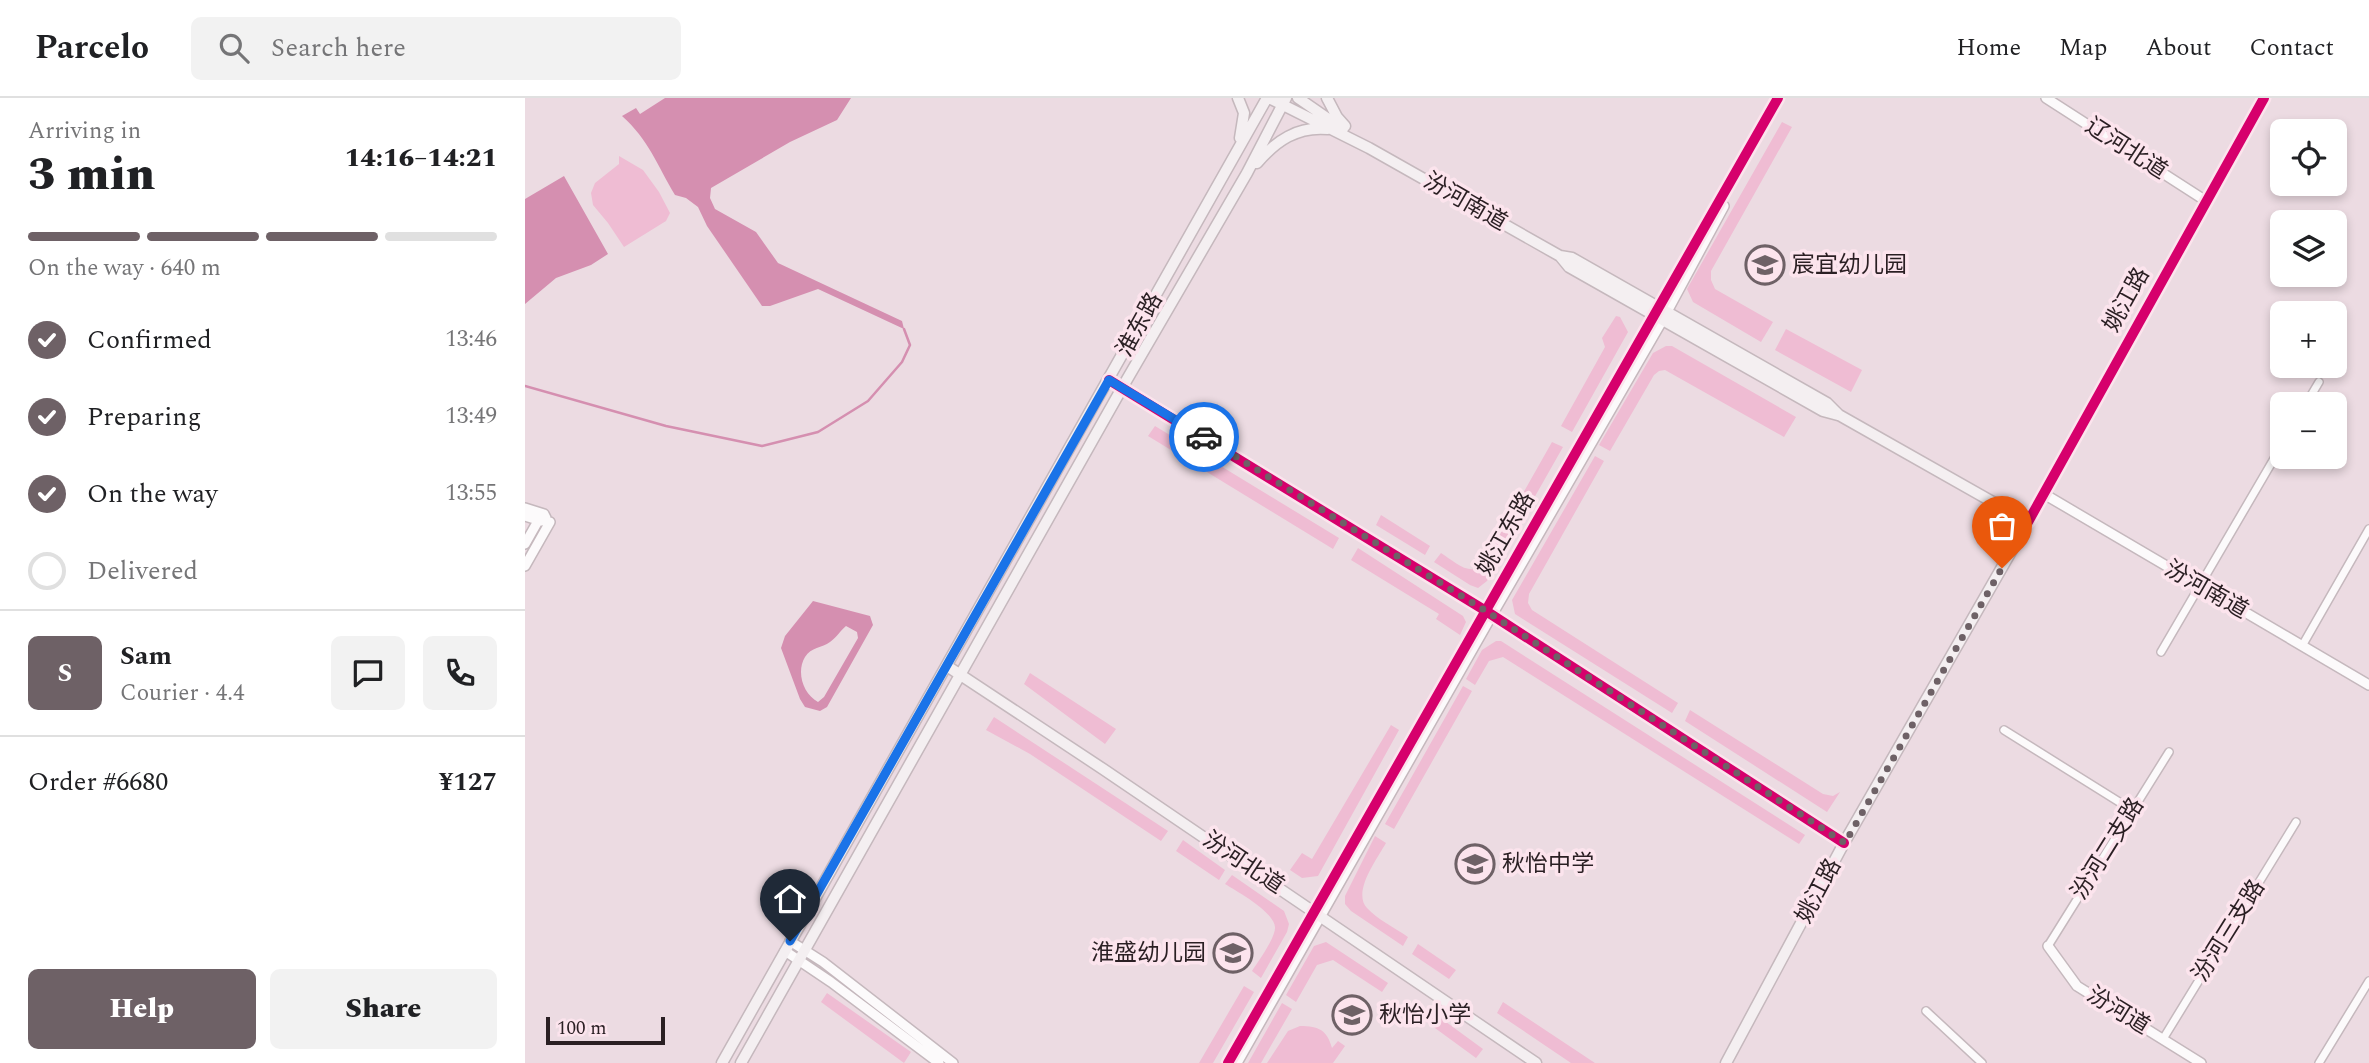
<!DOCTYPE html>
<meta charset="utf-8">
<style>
:root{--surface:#fff;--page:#f2f2f2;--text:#202124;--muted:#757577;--line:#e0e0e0;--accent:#6e6166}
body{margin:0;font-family:Spectral,"Noto Sans SC",serif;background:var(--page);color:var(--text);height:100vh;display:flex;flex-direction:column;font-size:26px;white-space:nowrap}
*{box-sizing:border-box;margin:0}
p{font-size:23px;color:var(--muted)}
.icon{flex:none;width:38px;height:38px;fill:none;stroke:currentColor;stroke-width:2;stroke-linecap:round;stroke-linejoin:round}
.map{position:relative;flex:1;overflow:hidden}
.sheet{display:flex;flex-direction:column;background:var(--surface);width:525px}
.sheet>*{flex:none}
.buttons{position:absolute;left:1745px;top:21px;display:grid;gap:14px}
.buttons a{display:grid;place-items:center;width:77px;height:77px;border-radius:10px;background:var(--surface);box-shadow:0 4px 10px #0003;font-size:35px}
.scale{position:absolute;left:21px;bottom:18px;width:119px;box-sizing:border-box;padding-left:7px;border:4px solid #2a1f23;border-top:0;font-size:19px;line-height:24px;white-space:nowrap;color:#2a1f23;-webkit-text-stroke:5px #fce4ed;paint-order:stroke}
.pin{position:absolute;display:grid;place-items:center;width:60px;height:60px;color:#fff;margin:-72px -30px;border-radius:50% 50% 50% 0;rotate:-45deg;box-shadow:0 0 7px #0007}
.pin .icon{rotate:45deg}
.courier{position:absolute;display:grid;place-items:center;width:70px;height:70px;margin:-35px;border:5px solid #1a73e8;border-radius:50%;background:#fff;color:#222;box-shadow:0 2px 9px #0007}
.summary em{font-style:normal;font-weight:800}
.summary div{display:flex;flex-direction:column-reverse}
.summary{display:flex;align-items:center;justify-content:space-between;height:119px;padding:0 28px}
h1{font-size:46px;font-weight:800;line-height:52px}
.bar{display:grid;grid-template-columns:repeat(4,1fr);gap:10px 7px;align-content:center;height:84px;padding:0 28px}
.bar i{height:9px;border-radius:5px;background:var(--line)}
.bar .selected{background:var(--accent)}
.bar p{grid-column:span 4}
.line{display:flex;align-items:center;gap:18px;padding:0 28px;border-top:2px solid var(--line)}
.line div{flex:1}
.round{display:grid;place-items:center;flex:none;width:74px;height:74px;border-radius:10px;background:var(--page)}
ol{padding:0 28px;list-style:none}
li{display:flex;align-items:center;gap:21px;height:77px}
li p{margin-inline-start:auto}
li .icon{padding:7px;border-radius:50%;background:var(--accent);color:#fff;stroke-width:4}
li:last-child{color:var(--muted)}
li i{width:38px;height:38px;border:4px solid var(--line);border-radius:50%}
.primary-button{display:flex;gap:14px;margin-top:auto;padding:14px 28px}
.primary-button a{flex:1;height:80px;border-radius:10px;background:var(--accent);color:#fff;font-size:28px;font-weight:800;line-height:80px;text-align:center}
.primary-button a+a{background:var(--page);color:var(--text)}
header{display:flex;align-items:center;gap:42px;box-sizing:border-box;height:98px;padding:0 35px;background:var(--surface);border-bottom:2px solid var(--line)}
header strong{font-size:33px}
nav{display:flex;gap:38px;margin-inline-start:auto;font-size:24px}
.search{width:490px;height:63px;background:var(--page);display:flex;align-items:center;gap:18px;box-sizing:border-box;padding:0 24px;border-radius:10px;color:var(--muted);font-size:26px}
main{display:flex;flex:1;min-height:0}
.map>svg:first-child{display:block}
.green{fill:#efbcd3}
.water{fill:#d58fb0;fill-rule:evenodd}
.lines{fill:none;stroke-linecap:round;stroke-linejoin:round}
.stream{stroke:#d58fb0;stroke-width:2.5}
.minor-casing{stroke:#c5b8bd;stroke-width:10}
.tertiary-casing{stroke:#c5b8bd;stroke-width:12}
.secondary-casing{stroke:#c5b8bd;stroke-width:13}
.minor{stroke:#fcfafb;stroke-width:7}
.tertiary{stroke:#fcfafb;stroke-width:9}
.secondary{stroke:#f4eff1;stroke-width:10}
.cycleway-casing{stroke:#fce4ed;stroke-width:15}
.cycleway{stroke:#d6006c;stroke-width:10}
.done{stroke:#6e6166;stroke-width:7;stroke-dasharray:0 12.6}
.route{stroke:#1a73e8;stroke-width:9}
.labels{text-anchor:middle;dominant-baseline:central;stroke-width:7;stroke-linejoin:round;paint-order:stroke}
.street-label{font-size:23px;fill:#2a1f23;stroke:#fce4ed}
.poi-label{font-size:23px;fill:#2a1f23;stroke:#fce4ed;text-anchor:start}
</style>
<header>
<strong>Parcelo</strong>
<div class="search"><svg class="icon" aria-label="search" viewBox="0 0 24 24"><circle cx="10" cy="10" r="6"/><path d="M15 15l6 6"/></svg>Search here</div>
<nav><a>Home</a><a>Map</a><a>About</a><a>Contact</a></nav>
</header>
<main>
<section class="sheet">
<div class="summary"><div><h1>3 min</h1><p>Arriving in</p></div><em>14:16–14:21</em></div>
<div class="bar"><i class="selected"></i><i class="selected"></i><i class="selected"></i><i></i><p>On the way · 640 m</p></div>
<ol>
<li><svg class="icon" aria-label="check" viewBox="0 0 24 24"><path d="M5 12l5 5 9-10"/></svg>Confirmed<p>13:46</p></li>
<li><svg class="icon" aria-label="check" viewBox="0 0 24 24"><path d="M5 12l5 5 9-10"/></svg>Preparing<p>13:49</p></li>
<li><svg class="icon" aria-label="check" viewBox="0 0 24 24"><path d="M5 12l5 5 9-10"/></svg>On the way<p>13:55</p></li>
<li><i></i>Delivered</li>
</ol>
<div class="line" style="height:126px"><b class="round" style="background:var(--accent);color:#fff">S</b><div><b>Sam</b><p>Courier · 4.4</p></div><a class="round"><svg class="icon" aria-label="chat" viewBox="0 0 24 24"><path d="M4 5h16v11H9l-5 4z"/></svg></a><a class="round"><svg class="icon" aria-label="phone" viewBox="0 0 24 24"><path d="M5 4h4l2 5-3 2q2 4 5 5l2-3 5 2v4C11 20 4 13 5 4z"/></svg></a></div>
<div class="line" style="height:91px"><div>Order #6680</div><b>¥127</b></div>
<div class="primary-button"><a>Help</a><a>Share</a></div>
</section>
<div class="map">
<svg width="1844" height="965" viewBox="0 0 1844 965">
<rect width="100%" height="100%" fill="#ecdbe2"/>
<path class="green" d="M1257,24L1267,29L1186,173V182L1190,191L1248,224L1236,244L1168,204L1162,191Z
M94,58L118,72L134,94L145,115L141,123L99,149L83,125L68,107L66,95L70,85L94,66Z
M1091,218L1095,219L1103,234L1047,334L1036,328L1080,249L1077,240Z
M1261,231L1337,272L1326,294L1250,252Z
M1141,248H1147L1271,319L1259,339L1140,272L1134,273L1129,277L1085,353L1074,347L1128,255Z
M630,328L814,440L808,451L623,338Z
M1027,344L1038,349L962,483L953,490L945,487L909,464L916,455C929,463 943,478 957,468Z
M1070,358L1079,363L1004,496L1003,505L1007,512L1153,605L1147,615L990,516L987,502Z
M856,417L905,448L900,457L851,427Z
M833,450L938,518L941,524L935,537L911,521L914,516L826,462Z
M971,543H976L1280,737L1274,746L978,559L964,563L950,587L941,581L957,552Z
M505,575L591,631L580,646L499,586Z
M938,588L947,593L869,731L860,726Z
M1165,612L1298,696L1308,698L1315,694L1302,714L1160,623Z
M469,619L643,733L636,743L505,656L461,632Z
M866,627L874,632L793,778L777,780L765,772L777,755L787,761Z
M850,738L861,745C852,761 827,794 842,810C852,821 870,830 883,839L878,848L826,813L820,806V798Z
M658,742L700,772L694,782L651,753Z
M707,777L759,813L764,826L762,834L736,880L727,873C733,864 751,839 750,829C749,814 713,794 700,786Z
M801,844L863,885L857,894L808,862L792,867L771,904L761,897L789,848Z
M893,846L931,872L924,881L887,856Z
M719,888L729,894L688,965H674Z
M302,895L386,954L379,965L296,904Z
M978,904L1070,965H1046L972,915Z
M757,905L767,911L736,965H723Z
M906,913L958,951L951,960L899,922Z
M775,928C794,928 802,932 807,950L813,943L820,948L808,965H742L763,933Z"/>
<path class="water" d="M140,0H326L312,22L265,44L186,90L185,100L190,111L231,134L253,165L377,223L379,231L293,191L245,208H237L182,128L173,109L161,100L150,97C132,67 124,42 97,18L111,10L115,16Z
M39,78L83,156L66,167L31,180L0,206V101Z
M288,503L345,518L348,527L302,609L295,613L280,609L275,601L256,550L260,538ZM321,528L332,534L333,540L299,599L293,604C278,596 271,574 280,559C286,549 297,550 305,544C310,541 316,532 321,528Z"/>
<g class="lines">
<path class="stream" d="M0,288L141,328L237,348L293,334L343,303L377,264L385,247L379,231"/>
<g class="minor-casing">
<path id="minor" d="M1781,306L1794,284
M1777,548L1844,431
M1636,554L1757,347
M1479,632L1607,712
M1523,848L1644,654
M1401,913L1457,965
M1638,941L1771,724
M1794,965L1844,883"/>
</g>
<g class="tertiary-casing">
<path id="tertiary" d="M1521,0L1681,103
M584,282L961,513L1319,745
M1519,396L1844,587
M0,410L19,416L21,420
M0,418L16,423
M1503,424L1739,0
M0,446L13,423L19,416
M0,468L25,424
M265,843L298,864L428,965
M1523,848L1552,888L1676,965
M260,853L306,884L414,965
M703,965L1253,0
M712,965L967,517L1137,223L1199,108"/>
</g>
<g class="secondary-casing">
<path id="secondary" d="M713,0L719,15L715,40
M744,0L844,50L1035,158L1044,169L1298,313L1313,317
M773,0L818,31
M802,0L812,19L820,28
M732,65C751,43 772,28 803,31
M1035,158L1047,160L1302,305L1314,317L1503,424L1319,745L1201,965
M422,568L578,671L1011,965
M197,965L742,0
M216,965L597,290L722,75L761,0"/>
</g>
<use href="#minor" class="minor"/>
<use href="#tertiary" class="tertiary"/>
<use href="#secondary" class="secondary"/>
<g class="cycleway-casing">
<path id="cycleway" d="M584,282L961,513L1319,745
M1503,424L1739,0
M703,965L1253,0"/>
</g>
<use href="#cycleway" class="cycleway"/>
</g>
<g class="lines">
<path class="done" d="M679,339L961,513L1320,745L1477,470"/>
<path class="route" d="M265,843L584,282L679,339"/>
</g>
<defs>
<g id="school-ring" transform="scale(2.0125)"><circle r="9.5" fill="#fce4ed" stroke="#6e6166" stroke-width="1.5"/><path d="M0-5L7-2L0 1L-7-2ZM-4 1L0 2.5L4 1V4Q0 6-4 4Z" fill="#6e6166"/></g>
</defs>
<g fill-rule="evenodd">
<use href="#school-ring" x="1240" y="167"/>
<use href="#school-ring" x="950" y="766"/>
<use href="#school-ring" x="708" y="855"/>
<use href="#school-ring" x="827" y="917"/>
</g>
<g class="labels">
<g class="street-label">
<text transform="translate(1601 51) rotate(33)">辽河北道</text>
<text transform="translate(940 104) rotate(30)">汾河南道</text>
<text transform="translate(1602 202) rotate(-61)">姚江路</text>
<text transform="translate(615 227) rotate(-61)">淮东路</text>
<text transform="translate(981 436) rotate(-60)">姚江东路</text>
<text transform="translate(1681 492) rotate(30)">汾河南道</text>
<text transform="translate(1583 751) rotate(-58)">汾河二支路</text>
<text transform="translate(718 765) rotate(34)">汾河北道</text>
<text transform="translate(1294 793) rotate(-62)">姚江路</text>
<text transform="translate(1704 833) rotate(-58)">汾河三支路</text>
<text transform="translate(1593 913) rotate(32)">汾河道</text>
</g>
<g class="poi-label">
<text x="1267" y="167">宸宜幼儿园</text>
<text x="977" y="766">秋怡中学</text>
<text x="681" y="855" text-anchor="end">淮盛幼儿园</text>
<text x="854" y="917">秋怡小学</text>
</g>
</g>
</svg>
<div class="buttons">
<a><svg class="icon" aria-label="locate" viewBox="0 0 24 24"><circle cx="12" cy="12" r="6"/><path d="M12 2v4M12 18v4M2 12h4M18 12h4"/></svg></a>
<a><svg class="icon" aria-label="layers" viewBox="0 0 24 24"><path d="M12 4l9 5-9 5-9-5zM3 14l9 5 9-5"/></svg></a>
<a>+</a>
<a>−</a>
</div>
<div class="scale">100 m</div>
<div class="pin" style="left:1477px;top:470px;background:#ea580c"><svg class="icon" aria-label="bag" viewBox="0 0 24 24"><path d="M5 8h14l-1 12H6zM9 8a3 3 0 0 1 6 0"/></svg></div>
<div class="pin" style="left:265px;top:843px;background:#1f2937"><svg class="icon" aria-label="home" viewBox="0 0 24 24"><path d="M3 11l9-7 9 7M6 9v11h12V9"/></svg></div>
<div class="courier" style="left:679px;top:339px"><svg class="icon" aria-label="car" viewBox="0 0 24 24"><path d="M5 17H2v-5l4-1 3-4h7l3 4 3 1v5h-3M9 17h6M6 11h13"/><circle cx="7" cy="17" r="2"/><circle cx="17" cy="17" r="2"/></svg></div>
</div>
</main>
